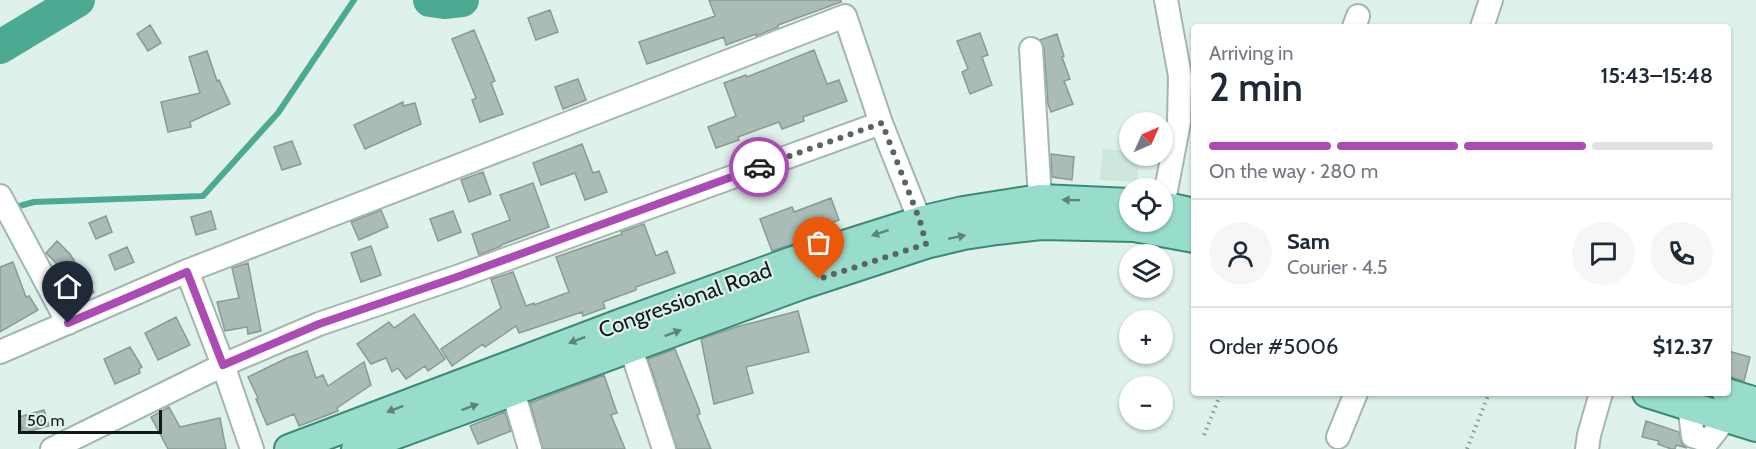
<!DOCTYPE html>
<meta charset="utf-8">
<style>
:root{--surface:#fff;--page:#f6f6f7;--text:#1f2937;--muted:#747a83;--line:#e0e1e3;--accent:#ab4cb5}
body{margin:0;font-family:Cabin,sans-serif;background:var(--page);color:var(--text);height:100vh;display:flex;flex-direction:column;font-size:22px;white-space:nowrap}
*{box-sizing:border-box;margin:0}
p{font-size:20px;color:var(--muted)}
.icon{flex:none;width:33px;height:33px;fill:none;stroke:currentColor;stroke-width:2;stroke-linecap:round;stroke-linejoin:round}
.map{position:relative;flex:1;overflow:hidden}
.details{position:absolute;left:1191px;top:24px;width:540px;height:372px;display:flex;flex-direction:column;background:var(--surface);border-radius:6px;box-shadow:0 2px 4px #0004}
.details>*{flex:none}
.needle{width:39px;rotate:45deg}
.controls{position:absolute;left:1119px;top:112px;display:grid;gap:12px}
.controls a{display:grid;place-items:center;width:54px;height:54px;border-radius:50%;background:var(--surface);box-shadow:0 2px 4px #0004;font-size:30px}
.scale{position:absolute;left:18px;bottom:15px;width:144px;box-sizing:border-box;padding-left:6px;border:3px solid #121816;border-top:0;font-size:16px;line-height:21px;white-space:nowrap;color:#121816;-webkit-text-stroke:4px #dff1eb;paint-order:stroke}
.pin{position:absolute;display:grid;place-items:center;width:51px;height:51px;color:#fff;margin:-62px -26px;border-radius:50% 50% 50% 0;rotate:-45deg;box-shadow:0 0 6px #0007}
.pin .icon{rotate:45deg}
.courier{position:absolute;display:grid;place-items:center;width:60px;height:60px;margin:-30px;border:4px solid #ab4cb5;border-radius:50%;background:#fff;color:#222;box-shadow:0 2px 8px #0007}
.overview em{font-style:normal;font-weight:600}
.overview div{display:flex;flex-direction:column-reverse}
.overview{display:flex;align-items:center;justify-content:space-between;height:102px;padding:0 18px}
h1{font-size:39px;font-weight:600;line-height:45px}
.bar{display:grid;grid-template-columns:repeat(4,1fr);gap:9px 6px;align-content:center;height:72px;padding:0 18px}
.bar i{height:8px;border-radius:4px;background:var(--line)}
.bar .selected{background:var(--accent)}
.bar p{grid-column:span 4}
.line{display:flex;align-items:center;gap:15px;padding:0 18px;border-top:2px solid var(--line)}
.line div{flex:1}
.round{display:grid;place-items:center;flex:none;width:63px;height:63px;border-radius:32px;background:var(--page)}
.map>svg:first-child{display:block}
.built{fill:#cde7de}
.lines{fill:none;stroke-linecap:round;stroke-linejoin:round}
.stream{stroke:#4caa92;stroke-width:6}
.river{stroke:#4caa92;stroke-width:34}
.building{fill:#abbcb6;stroke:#8a9a95;stroke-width:1.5}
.minor-casing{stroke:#a5b6b0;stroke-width:26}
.major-casing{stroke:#3c8976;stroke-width:32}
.path{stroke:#8d9a95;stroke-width:4;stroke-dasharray:1.5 4.5;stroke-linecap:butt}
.minor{stroke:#fff;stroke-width:22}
.major{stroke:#98ddcb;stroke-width:28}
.oneway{fill:#5c847a}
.done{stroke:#5a6461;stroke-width:6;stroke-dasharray:0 10.8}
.route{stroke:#ab4cb5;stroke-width:8}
.labels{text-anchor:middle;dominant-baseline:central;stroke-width:4.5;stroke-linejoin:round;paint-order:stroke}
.street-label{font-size:22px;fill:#121816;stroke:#dff1eb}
</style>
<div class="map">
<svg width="1756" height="449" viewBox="0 0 1756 449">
<rect width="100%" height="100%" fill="#dff1eb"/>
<path class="built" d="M1103,149L1129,151L1130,156H1139L1137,182L1100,180Z"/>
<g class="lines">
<path class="stream" d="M12,208L34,202L203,196L278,113L354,0"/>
<path class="river" d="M430,0L444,2L462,0
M0,47L78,0"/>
</g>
<path class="building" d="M709,0H841V2L778,25V27L756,36V34L726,45L724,37L647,64L639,42L715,16Z
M550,10L558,32L536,40L528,18Z
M150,25L161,43L148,51L137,34Z
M474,30L495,81L491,83L503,114L480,122L472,100L476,98L452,39Z
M980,33L988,55L982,57L992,85L970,94L962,72L968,69L957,41Z
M1057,34L1064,56L1062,57L1070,79L1064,81L1073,104L1051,112L1048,104L1044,48L1040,40Z
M814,50L827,84L839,80L847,101L803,117L804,121L782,129L779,122L738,137L739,140L716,148L708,127L736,116L724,83L746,75L747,77Z
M207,51L217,81L219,80L230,104L190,122L191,127L168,132L161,102L200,93L189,57Z
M578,79L586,100L563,109L555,87Z
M403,102V106L415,103L421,124L365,149L354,125Z
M292,141L301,164L282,170L274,147Z
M582,144L593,173L599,171L607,192L585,200L575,173L541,185L533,163Z
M1051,154L1074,157L1072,180L1052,177Z
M483,172L491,194L469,202L461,180Z
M533,183L549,227L501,245V246L479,255L472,234L510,220L500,195Z
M831,198L839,220L802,234L804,240L772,251L760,219L792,207L794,212Z
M381,210L388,227L359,240L351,222Z
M211,211L216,229L196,235L191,217Z
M453,211L461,232L438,241L430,219Z
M106,216L112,232L96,239L89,223Z
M644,224L656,256L667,251L675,273L636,287V290L603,302L605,308L583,316L582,312L519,333L516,326L485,347L483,344L452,366L441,349L501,308L491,279L513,272L526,306L534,303V305L569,292L556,257L622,234L621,232Z
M57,241L70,254L94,292L89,296L79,287L68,294L57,273L62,269L46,253Z
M371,246L381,275L361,282L351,253Z
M127,247L134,262L115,270L109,255Z
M13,262L26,297L29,296L38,310L0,332V267Z
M248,263L261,331L248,334L247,327L225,331L217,302L239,298L232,268Z
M798,311L809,352L746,367L753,393L714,404L701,339L736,327Z
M414,314L445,359L428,371L425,366L406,379L398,368L392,372L386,358L371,364L357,344L389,322L394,328Z
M176,317L190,345L158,360L145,333Z
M130,347L142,367L139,369L140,373L115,384L104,359Z
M675,349L699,409L700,414L697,415L711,449H677L648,359Z
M307,351L316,378L323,375L328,386L364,362L371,385L337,408L338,411L299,426L294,414L267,425L256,399L258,398L248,377L287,358Z
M1728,351L1750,357L1744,381L1728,376Z
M604,375L617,413L611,415L625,449H543L530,403Z
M169,407L180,427L220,418L226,449H168L151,417Z
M44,410L49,426L23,433L19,417Z
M505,412L511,431L478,444L470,426Z
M1646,421L1679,432L1682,444L1687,448L1676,445L1675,449H1671L1658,444L1659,441L1642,437Z"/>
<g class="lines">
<g class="minor-casing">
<path id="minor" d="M1354,27L1358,16
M1482,27L1491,0
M1031,49L1040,199
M0,196L68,323
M1163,206L1179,122L1180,76L1166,0
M187,271L223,365L252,449
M626,334L664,449
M0,352L187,271L845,16L881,123L920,221L924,236
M513,392L530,449
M1692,393L1689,405L1693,436L1708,441L1727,417L1731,404
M1338,437L1356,393
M52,449L223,365L319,324L457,277L881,123
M1587,449L1589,435L1601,393"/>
</g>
<g class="major-casing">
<path id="major" d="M1162,206L1194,213
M1647,393L1756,427
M1727,393L1756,402
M289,449L622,323L790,262L920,221L963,211L1040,199L1130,203
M356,449L798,286L926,244L964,235L997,230L1041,225L1134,227L1194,238"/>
</g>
<path class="path" d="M1204,435L1221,393
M1467,449L1489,393"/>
<use href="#minor" class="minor"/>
<use href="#major" class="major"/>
</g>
<defs><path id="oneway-solid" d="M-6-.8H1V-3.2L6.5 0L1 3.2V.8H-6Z" transform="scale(1.5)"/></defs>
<g class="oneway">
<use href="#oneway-solid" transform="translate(1071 200) rotate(-179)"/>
<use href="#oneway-solid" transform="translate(880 233) rotate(162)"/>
<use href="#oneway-solid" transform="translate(957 237) rotate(-12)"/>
<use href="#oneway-solid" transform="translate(673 333) rotate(-21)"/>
<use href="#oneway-solid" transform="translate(577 340) rotate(159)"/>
<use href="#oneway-solid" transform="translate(470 407) rotate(-20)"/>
<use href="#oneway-solid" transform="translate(395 409) rotate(159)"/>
</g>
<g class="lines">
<path class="done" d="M759,167L882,123L920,221L926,244L819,279"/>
<path class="route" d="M68,323L187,272L223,365L319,324L457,277L759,167"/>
</g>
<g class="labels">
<g class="street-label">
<text transform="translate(685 300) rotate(-20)">Congressional Road</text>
</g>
</g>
</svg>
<div class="controls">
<a><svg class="needle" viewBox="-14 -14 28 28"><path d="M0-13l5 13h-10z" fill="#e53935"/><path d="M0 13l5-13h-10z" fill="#747a83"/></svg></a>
<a><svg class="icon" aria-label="locate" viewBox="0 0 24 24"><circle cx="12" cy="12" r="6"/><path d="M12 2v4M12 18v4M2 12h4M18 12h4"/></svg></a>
<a><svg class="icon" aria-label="layers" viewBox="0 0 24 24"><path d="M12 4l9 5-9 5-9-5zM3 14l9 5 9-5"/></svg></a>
<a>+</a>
<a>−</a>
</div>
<div class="scale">50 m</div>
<div class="pin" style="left:819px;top:279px;background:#ea580c"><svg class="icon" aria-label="bag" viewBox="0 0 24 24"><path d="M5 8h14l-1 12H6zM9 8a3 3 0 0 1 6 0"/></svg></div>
<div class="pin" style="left:68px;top:323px;background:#1f2937"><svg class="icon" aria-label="home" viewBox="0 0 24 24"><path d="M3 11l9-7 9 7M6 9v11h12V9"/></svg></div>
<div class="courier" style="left:759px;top:167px"><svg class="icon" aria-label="car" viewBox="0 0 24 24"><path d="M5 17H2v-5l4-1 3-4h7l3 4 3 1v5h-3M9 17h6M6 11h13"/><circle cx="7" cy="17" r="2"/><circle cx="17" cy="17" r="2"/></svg></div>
<section class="details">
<div class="overview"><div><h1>2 min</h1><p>Arriving in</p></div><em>15:43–15:48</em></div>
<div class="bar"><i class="selected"></i><i class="selected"></i><i class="selected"></i><i></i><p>On the way · 280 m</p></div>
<div class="line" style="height:108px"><a class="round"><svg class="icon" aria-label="person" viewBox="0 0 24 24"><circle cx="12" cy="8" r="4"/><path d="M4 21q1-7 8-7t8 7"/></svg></a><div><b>Sam</b><p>Courier · 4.5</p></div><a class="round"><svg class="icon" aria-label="chat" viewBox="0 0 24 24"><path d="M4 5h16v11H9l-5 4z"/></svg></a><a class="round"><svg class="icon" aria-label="phone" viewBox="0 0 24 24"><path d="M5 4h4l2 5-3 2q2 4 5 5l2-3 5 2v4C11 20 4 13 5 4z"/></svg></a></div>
<div class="line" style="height:78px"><div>Order #5006</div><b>$12.37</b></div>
</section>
</div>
